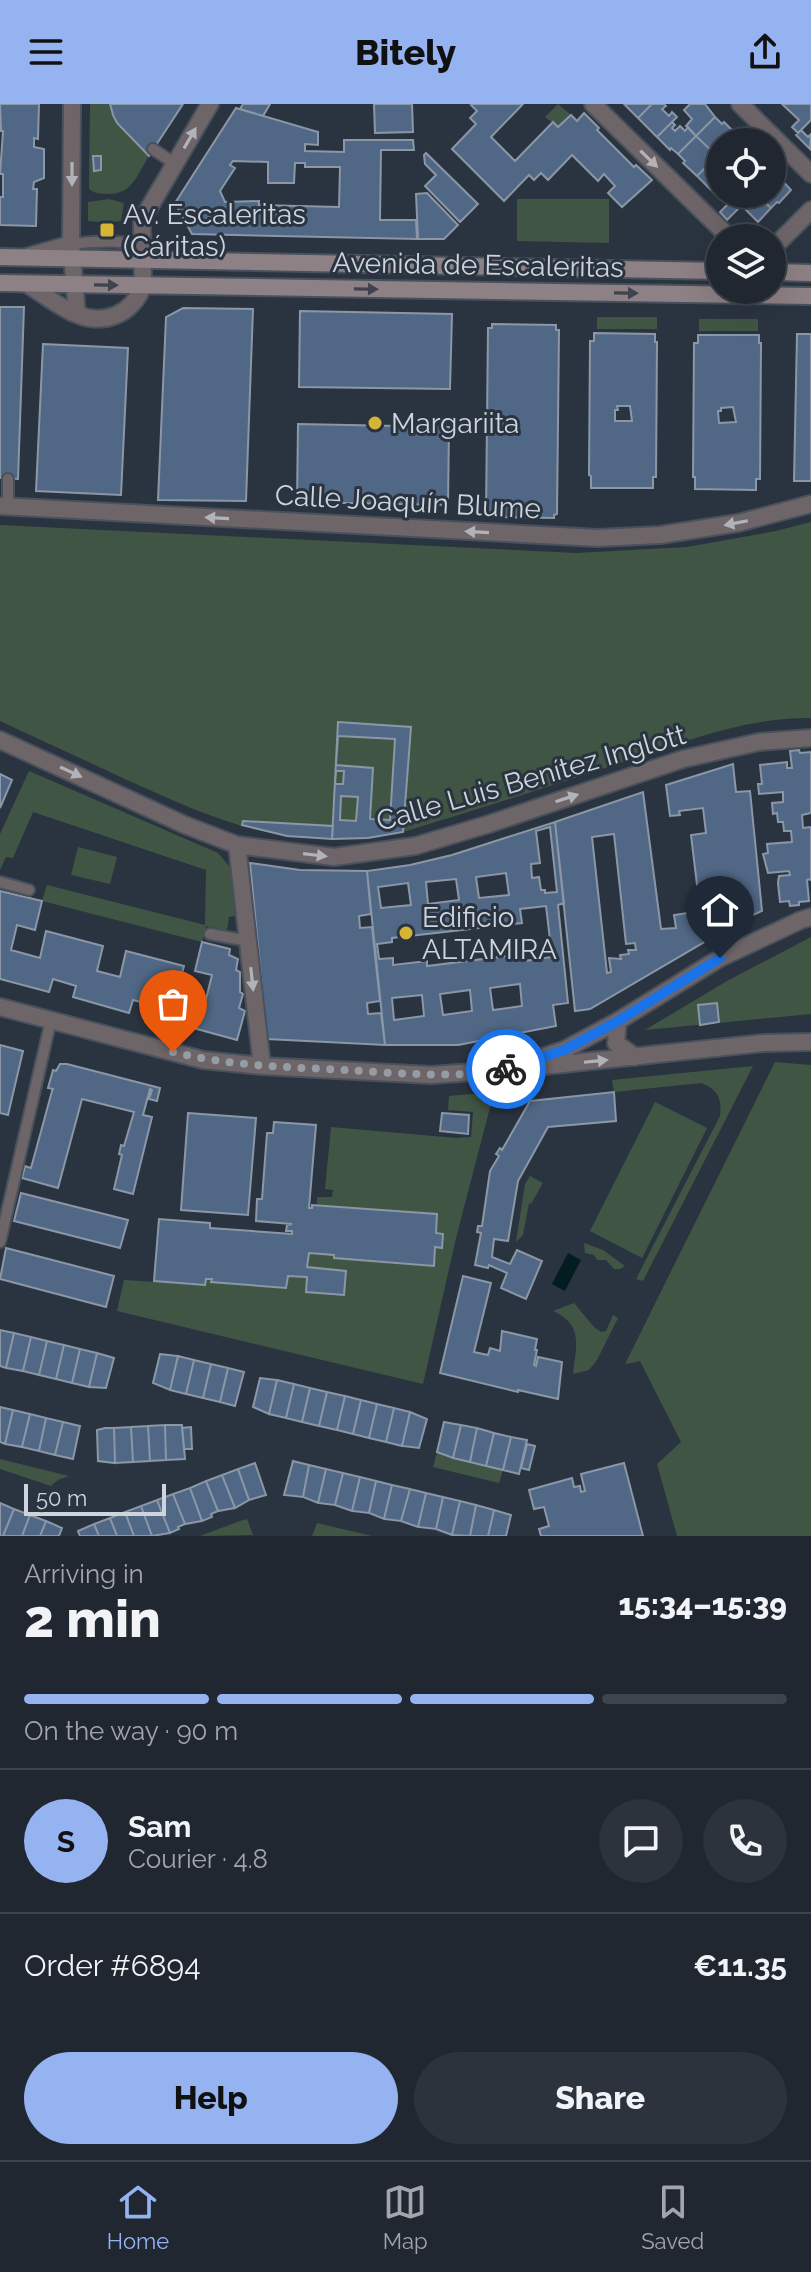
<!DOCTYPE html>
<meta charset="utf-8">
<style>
:root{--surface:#202730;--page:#2d333c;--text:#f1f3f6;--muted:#a2a5ab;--line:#3d444c;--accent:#95b2f1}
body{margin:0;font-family:Raleway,sans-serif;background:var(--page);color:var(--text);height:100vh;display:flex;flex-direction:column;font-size:30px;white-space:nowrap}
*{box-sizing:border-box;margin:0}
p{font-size:26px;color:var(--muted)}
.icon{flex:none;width:44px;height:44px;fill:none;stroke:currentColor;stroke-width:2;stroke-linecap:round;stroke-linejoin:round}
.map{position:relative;height:1432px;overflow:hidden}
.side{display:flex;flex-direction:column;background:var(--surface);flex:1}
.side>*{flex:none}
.buttons{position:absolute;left:706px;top:24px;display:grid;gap:16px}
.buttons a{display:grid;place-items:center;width:80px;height:80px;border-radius:50%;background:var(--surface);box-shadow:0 8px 32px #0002,0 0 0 2px var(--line);font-size:40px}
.scale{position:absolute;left:24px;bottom:20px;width:142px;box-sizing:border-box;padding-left:8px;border:4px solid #ced4dc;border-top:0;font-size:22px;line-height:28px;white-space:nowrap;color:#ced4dc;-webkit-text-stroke:6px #2a3440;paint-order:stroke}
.pin{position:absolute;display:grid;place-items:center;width:68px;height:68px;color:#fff;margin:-82px -34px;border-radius:50% 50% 50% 0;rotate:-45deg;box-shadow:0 0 8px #0007}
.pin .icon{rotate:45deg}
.courier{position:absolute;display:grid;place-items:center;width:80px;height:80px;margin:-40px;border:6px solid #1a73e8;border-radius:50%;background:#fff;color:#222;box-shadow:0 2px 10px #0007}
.overview em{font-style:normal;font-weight:800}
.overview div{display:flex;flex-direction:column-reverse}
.overview{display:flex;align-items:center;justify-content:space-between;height:136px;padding:0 24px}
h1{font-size:52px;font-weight:800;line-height:60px}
.bar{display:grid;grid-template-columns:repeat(4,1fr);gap:12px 8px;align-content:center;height:96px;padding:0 24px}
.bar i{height:10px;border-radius:6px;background:var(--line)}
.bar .selected{background:var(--accent)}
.bar p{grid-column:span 4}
.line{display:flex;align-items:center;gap:20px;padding:0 24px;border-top:2px solid var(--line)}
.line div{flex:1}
.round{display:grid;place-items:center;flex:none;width:84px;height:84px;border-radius:42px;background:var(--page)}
.button{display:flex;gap:16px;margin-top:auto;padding:16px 24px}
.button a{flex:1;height:92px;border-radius:48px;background:var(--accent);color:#111;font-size:32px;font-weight:800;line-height:92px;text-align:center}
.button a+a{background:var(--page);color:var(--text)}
header{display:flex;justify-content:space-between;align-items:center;height:104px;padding:0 24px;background:var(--accent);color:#111;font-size:36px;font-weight:800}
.tabs{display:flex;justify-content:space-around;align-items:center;height:112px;border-top:2px solid var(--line);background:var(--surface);font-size:22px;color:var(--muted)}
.tabs a{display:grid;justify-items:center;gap:4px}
.tabs .selected{color:var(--accent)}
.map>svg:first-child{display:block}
.green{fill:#415544}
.water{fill:#021c20}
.building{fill:#506886;stroke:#8b97a6;stroke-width:2;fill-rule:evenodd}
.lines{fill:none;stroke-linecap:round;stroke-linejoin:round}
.lane-casing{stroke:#48515c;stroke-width:14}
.street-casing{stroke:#48515c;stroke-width:20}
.secondary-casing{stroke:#48515c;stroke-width:20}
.lane{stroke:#6e6568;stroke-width:10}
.street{stroke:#6e6568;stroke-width:16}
.secondary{stroke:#8e8186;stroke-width:16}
.oneway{fill:#b1b3b9}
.oneway2{fill:#3e434e}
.done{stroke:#959ca5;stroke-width:8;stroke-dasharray:0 14.4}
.route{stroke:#1a73e8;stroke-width:10}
.poi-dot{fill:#d6b534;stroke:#2a3440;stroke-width:3}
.labels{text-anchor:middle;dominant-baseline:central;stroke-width:6;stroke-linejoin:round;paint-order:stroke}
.poi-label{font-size:28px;fill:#ced4dc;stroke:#2a3440;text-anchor:start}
.street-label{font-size:28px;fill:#ced4dc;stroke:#2a3440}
</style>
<header><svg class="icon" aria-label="menu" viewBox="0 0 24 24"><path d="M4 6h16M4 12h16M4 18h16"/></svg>Bitely<svg class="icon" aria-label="share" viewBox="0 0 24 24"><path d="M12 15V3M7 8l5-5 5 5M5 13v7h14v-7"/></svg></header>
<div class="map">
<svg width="811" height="1432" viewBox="0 0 811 1432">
<rect width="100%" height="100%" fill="#2a3440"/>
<path class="green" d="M90,0H110C115,22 134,36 149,52C137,71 132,91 107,90C99,89 95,90 89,85Z
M558,0L571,11L558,23L545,13Z
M109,95L124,99L121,117C118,118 92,118 88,117V98Z
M517,95H609V139L517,137Z
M597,213H657V225H597Z
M699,215H758V227H699Z
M811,418V614C746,613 681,639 620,659C548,683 476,706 403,728C365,735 326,737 288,732C231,724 179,699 127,676C85,656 42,637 0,617V421L576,449L687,443L776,427Z
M29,667L218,749L230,763L235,812L229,813L227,826L206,822L202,838L42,797L47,781L205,821L206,766L33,708L13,754L6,753L0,766V730Z
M78,743L117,753L110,780L71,771Z
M811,833V910L645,926L727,877Z
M775,958L811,961V1432H677L657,1360L681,1338L640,1257L625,1260Z
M753,962L643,1177L636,1175L720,1012C722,995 718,985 701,979L614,988L612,976Z
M494,988L456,1134L423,1280L117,1207L124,1176L205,1181L206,1175H212L211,1177L286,1184L288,1172L307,1173L306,1188L344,1191L346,1167L307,1163L309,1149L334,1151V1154L434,1162L435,1143H442L443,1130L436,1129L437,1110L317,1101V1093H332L333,1086L325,1085L331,1023L456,1034L471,1033L473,1008L448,1006L449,992Z
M655,998L707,1024L642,1154L590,1127Z
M530,1072L543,1079L531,1100L529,1099L523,1131L516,1138L525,1080Z
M584,1139L603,1146L625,1162L620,1165H614L606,1156H597L594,1151L585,1149Z
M574,1199L594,1223L601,1228L606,1227L613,1211L618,1214L597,1256L589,1266L573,1270C576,1242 584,1221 553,1207Z
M437,1348L444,1350L445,1352L503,1366L499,1379L433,1363Z
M0,1355L69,1372L58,1376L51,1382L0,1365Z
M247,1415L253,1431L200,1432L240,1417Z
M317,1419L372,1432H312Z"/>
<path class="water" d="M568,1149L581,1156L565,1187L552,1180Z"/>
<path class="building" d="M0,0H39L38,35L34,34V43L44,45V74L34,78L33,85H37L36,122L0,121V93H3V70H0L3,27H1Z
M110,0H183L149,52L117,19L113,11Z
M243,0H270L263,12L240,5Z
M374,0H412L413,28L375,29Z
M473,0H523L491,33L515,57L553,18L558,23L571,11L577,17L584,9L599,24L597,26L634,63L636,61L652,76L622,103L608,89L615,82L604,70L598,77L572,51L548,76L541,69L534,76L529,71L504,97L452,45L476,20L470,14L477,7L471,1Z
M624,0H652L638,14Z
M652,0H664L666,2L662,5L669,12L672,8L677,13L657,33L638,14Z
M690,0H705L715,13L696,32L686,22L692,15L684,6Z
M782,0H811V16L798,29L792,23L799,16Z
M236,4L318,28V41L305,40V47L344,48V36H413L414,46H381L380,116H416L417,135L192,130L175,99ZM233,57L268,58V79H294L295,59H305V63H340L339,103L259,101V97L225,98L220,87L235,64L230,61Z
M715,13L722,20L724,18L737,31L730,38H720V48L717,52L696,32Z
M672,18L675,21L672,24L675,27L680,22L685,27L688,23L696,32L678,50L671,44L670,46L657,33Z
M801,26L808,33L811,30L810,45L796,31Z
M696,32L717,52L697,72L683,59L685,57L678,50Z
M426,49L478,100L460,118L425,82L436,71L425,60L424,51Z
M93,52H101V66L94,67Z
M717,52L720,56L715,61L720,67V88L717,92L697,72Z
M774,68L791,86L779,99L777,98L771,104L759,94L763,90H772V70Z
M427,89L458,121L444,135H418L416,90Z
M756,90L771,104L758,118L743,103Z
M735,93L742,101L727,116L720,108Z
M0,203H24L18,375L0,374Z
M183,204L253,205L246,397L158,396L166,213Z
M300,207L452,210L450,285L299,283Z
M492,220L556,221V226H559L557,410L554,411V414L489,413V410H486L488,224H492Z
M594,229L655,230V238H657L656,373H653V384H591V372L589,371L590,237H594ZM617,302H630L632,317H615V306H618Z
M797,230H811V377H794Z
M698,231H759V239H761L760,375H756V386L695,385V373H693L694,239H698ZM733,303L736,318L719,319L718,307H721V304Z
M43,240L128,244L121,391L36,387Z
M298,320L449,323L448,401L297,398Z
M338,618L411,623L403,728L368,734L332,735Z
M338,632L395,635L390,716L370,715L373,664L336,661Z
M799,646L800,649L811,648V709L802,711L803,724L811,723V777V775L807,776L809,797L799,798V801L790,802L789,797L780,798L778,779L779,772L790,771L789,767L768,769L763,750L768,749L767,740L792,738L791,727H784L783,718H778L777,709L773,710L772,699L783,698V688L759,690L758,680H762L760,661L787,658V664H792L790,647Z
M733,660L736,688L750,687L762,807L744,815L590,905L575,907L555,718L643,688L661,825L676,824L674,811L701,807L700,799L723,796L721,785L698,789L691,731L706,729L703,704L679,707L680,711L670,712L666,681ZM614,730L626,840L635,839L636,846H628L629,850L620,851L621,855L609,854L611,868L607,869L592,733Z
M336,667H344L343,680H335Z
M0,670L12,676L0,704Z
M341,692L358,693L356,717L340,716Z
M243,717L333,722L332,735L287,732L242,721Z
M555,718L564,799L558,801L568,899L553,901L556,922L458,941H385L367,767L410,761L452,751ZM550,723L557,788L545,789V786H541L539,773L532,774L531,760L540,759L536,727ZM506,769L509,791L479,794L476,773ZM456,775L459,796L428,800L426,778ZM408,779L411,801L381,804L378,783ZM546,802L552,853L524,857L523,850L427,862V857L393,861V854L379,855L377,840L392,838V834L522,819L520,805ZM520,880L522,902L493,906L490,884ZM470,886L472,907L443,911L440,890ZM422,891L424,912L394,916L392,894Z
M250,759L300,766L367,767L371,810L359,812L360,824L372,823L380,897L367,899L368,910L381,909L385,941L267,935Z
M0,787L42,797L35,826L17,821L11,846L40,854L46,827L103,842L97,867L120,873L126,847L184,862L177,888L206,895L212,871L195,867L202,838L230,845L229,851L238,855L236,866L240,868V888L243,890L239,904L245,907L237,936L153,913L156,902L133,896L129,909L73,893L76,882L53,875L49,888L0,875Z
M717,899L719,918L700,921L698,901Z
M0,941L23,947L8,1011L0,1009Z
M60,960H67L160,984L157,997L149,995L152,986L150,985L143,1011L152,1013L133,1090L114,1085L122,1051L119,1050L121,1041L124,1042L134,1008L82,995L58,1084L22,1074L25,1062L31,1064L52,987L53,985L48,984L53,966L56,967Z
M614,988L616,1017L548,1023L518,1077L508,1137L494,1135L492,1153L510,1160L517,1146L542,1157L526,1195L501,1184L507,1169L489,1161L488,1164L475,1161L481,1129L477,1128L478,1122H482L490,1067L499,1052L496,1050L500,1044L502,1046L530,997Z
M188,1009L256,1014L248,1111L181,1106Z
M442,1009L469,1011L468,1030L440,1027Z
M274,1018L316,1021L309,1104H312V1101L437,1110L436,1129L443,1130L442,1144L435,1143L434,1162L334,1154V1151L309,1149L307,1163L346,1167L344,1191L306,1188L307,1173L288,1172L286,1184L211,1178L212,1175H206L205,1181L154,1177L159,1115L210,1119V1124L292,1130V1127H286L287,1121L292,1120L256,1117L257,1095H262L267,1029H273Z
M21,1089L128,1116L120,1144L14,1117Z
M6,1144L114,1172L106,1203L0,1175Z
M463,1172L491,1179L474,1248L488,1251L490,1244L500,1247L502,1227L537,1235L535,1246H537L534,1261L536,1262L538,1253L562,1258L558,1295L518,1286V1288L440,1269Z
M0,1226L14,1229L6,1264L0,1262Z
M14,1229L31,1233L23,1267L6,1264Z
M31,1233L47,1237L39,1271L23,1267Z
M47,1237L64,1241L56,1275L39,1271Z
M64,1241L80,1245L72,1279L56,1275Z
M80,1245L97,1249L89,1283L72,1279Z
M97,1249L114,1254L106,1284L89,1283Z
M160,1250L178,1252L170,1286L153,1279Z
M178,1252L194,1256L186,1290L170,1286Z
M194,1256L211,1260L203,1294L186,1290Z
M211,1260L228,1264L220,1298L203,1294Z
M228,1264L244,1268L235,1302L220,1298Z
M260,1274L277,1276L269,1310L253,1303Z
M277,1276L294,1280L286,1314L269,1310Z
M294,1280L310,1284L302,1318L286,1314Z
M310,1284L327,1288L319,1322L302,1318Z
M327,1288L345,1292L337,1326L319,1322Z
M345,1292L361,1296L353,1330L337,1326Z
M361,1296L377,1300L369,1334L353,1330Z
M377,1300L394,1304L386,1338L369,1334Z
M0,1303L13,1306L5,1340L0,1338Z
M394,1304L410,1308L402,1342L386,1338Z
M13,1306L30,1310L22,1343L5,1340Z
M410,1308L427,1315L419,1344L402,1342Z
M30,1310L46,1314L39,1347L22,1343Z
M46,1314L63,1318L55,1351L39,1347Z
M63,1318L80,1322L73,1355L55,1351Z
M444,1318L461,1321L453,1354L437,1348Z
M165,1321H182L185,1355L166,1356Z
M165,1321L166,1356L150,1357L148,1322Z
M461,1321L477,1324L470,1358L453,1354Z
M148,1322L150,1357L133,1358L131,1323Z
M131,1323L133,1358L115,1359L114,1324Z
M191,1323L192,1345H184L182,1324Z
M105,1324H114L115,1359L98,1357L97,1326Z
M477,1324L494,1329L486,1362L470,1358Z
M494,1329L511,1333L503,1366L486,1362Z
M511,1333L527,1336L519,1370L503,1366Z
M527,1340L535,1342L529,1366L521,1364Z
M293,1357L309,1361L303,1393L284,1391Z
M255,1359L266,1391L249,1396L238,1365Z
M624,1359L643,1432H541L539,1425L549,1422L544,1403L534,1405L529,1386L572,1374L574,1383L580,1382L581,1388L585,1387L581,1370Z
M309,1361L326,1365L318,1399L303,1393Z
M238,1365L249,1396L235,1404L222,1371Z
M326,1365L343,1369L335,1401L318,1399Z
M343,1369L360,1373L352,1407L335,1401Z
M222,1371L235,1404L218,1407L206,1377Z
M360,1373L376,1377L369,1409L352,1407Z
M206,1377L218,1407L211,1410L212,1413L202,1417L190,1384Z
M376,1377L392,1381L384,1415L369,1409Z
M392,1381L410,1385L401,1417L384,1415Z
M190,1384L202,1417L185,1420L173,1390Z
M410,1385L426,1389L418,1423L401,1417Z
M426,1389L443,1393L436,1425L418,1423Z
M173,1390L185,1420L178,1423L179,1425L170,1429L157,1396Z
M443,1393L460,1397L452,1431L436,1425Z
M157,1396L170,1429L152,1432L141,1402Z
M460,1397L476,1401L470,1432L452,1431Z
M0,1399L14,1405L3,1432H0Z
M476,1401L494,1406L488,1432H470Z
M141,1402L152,1432H134L125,1408Z
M14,1405L30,1411L22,1432H3Z
M494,1406L511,1411L506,1432H488Z
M125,1408L134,1432H117L110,1414Z
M30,1411L46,1417L40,1432H22Z
M110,1414L117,1432H99L94,1420Z
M46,1417L62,1424L59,1432H40Z
M94,1420L99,1432H80L78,1427Z"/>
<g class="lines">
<g class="lane-casing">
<path id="lane" d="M153,45L175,60
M71,140C100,137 126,135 154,145
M8,403V375
M0,778L29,786
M210,830L248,837
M0,1138L51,916"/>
</g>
<g class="street-casing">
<path id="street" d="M72,0L71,140L77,210
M593,0L730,134
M740,0L811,70
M772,145L811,106
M26,153L71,140
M27,180C43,190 59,203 76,210C105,222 132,210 143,182L142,116L210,0
M0,402L598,434L660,431L738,419L811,400
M0,636L185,721L237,741L334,753L415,742L489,720L683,655L759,638L811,634
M237,741L262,962
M0,903L203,956L262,962L431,971L503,966L564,946L618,917L720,854L801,816L811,813
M618,917L616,939L635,953
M534,963L764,939L811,938"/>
</g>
<g class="secondary-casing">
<path id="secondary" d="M0,153L720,167
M772,168L811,169
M0,179L811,192"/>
</g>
<use href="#lane" class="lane"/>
<use href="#street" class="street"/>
<use href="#secondary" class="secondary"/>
</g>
<defs><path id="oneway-solid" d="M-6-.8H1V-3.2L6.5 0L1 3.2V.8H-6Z" transform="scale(2)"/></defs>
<g class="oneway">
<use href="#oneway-solid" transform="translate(190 34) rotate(-60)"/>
<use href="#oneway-solid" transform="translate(649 55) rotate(44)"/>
<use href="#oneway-solid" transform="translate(72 70) rotate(90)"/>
<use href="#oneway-solid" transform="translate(217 414) rotate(-177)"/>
<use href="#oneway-solid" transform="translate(736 419) rotate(169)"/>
<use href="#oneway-solid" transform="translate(477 428) rotate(-177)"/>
<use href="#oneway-solid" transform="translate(71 668) rotate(25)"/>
<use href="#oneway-solid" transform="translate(567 694) rotate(-18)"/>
<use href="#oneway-solid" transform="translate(315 751) rotate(7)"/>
<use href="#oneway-solid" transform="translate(252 875) rotate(84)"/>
<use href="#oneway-solid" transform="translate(596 957) rotate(-6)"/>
</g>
<g class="oneway2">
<use href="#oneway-solid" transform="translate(106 181) rotate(1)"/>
<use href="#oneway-solid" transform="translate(366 185) rotate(1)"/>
<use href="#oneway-solid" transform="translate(626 189) rotate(1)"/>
</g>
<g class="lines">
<path class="done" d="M173,948C229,962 287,963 345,966C396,969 456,975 506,965"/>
<path class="route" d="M506,965L564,946L618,917L720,854"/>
</g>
<g class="poi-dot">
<rect x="99" y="118" width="16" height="16" rx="4"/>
<circle cx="375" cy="319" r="8"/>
<circle cx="406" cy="829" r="8"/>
</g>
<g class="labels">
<g class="poi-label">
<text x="123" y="110">Av. Escaleritas<tspan x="123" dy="32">(Cáritas)</tspan></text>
<text x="391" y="319">Margariita</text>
<text x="422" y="813">Edificio<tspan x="422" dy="32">ALTAMIRA</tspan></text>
</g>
<g class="street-label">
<text transform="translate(478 161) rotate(1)">Avenida de Escaleritas</text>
<text transform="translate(408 398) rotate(3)">Calle Joaquín Blume</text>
<text transform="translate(531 674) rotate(-16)">Calle Luis Benítez Inglott</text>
</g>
</g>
</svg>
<div class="buttons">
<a><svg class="icon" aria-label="locate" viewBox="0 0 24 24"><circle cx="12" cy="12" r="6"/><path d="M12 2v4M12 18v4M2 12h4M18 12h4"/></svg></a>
<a><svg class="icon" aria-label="layers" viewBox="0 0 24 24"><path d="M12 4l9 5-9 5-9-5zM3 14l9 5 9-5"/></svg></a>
</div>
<div class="scale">50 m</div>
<div class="pin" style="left:173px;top:948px;background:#ea580c"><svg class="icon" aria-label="bag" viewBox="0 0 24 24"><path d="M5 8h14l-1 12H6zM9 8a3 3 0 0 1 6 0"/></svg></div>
<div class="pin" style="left:720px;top:854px;background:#1f2937"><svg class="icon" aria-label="home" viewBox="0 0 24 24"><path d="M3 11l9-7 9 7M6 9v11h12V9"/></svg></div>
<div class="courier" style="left:506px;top:965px"><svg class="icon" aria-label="bike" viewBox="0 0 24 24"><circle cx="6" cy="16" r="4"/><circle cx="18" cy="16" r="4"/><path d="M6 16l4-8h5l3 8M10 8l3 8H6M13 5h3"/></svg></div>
</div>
<section class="side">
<div class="overview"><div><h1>2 min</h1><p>Arriving in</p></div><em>15:34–15:39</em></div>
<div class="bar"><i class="selected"></i><i class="selected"></i><i class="selected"></i><i></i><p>On the way · 90 m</p></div>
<div class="line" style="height:144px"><b class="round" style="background:var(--accent);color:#111">S</b><div><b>Sam</b><p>Courier · 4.8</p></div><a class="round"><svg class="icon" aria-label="chat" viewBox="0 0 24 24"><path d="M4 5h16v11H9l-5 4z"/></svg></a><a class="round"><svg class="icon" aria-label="phone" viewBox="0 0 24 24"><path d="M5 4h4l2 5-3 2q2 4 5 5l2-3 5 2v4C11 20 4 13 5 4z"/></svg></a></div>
<div class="line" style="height:104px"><div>Order #6894</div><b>€11.35</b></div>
<div class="button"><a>Help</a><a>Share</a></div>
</section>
<nav class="tabs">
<a class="selected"><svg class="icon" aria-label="home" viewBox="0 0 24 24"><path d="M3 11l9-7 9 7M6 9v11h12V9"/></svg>Home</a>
<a><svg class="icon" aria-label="map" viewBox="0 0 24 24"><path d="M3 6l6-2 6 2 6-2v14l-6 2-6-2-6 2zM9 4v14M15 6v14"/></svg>Map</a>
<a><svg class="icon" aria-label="saved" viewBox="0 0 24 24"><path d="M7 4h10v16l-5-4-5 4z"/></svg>Saved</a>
</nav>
